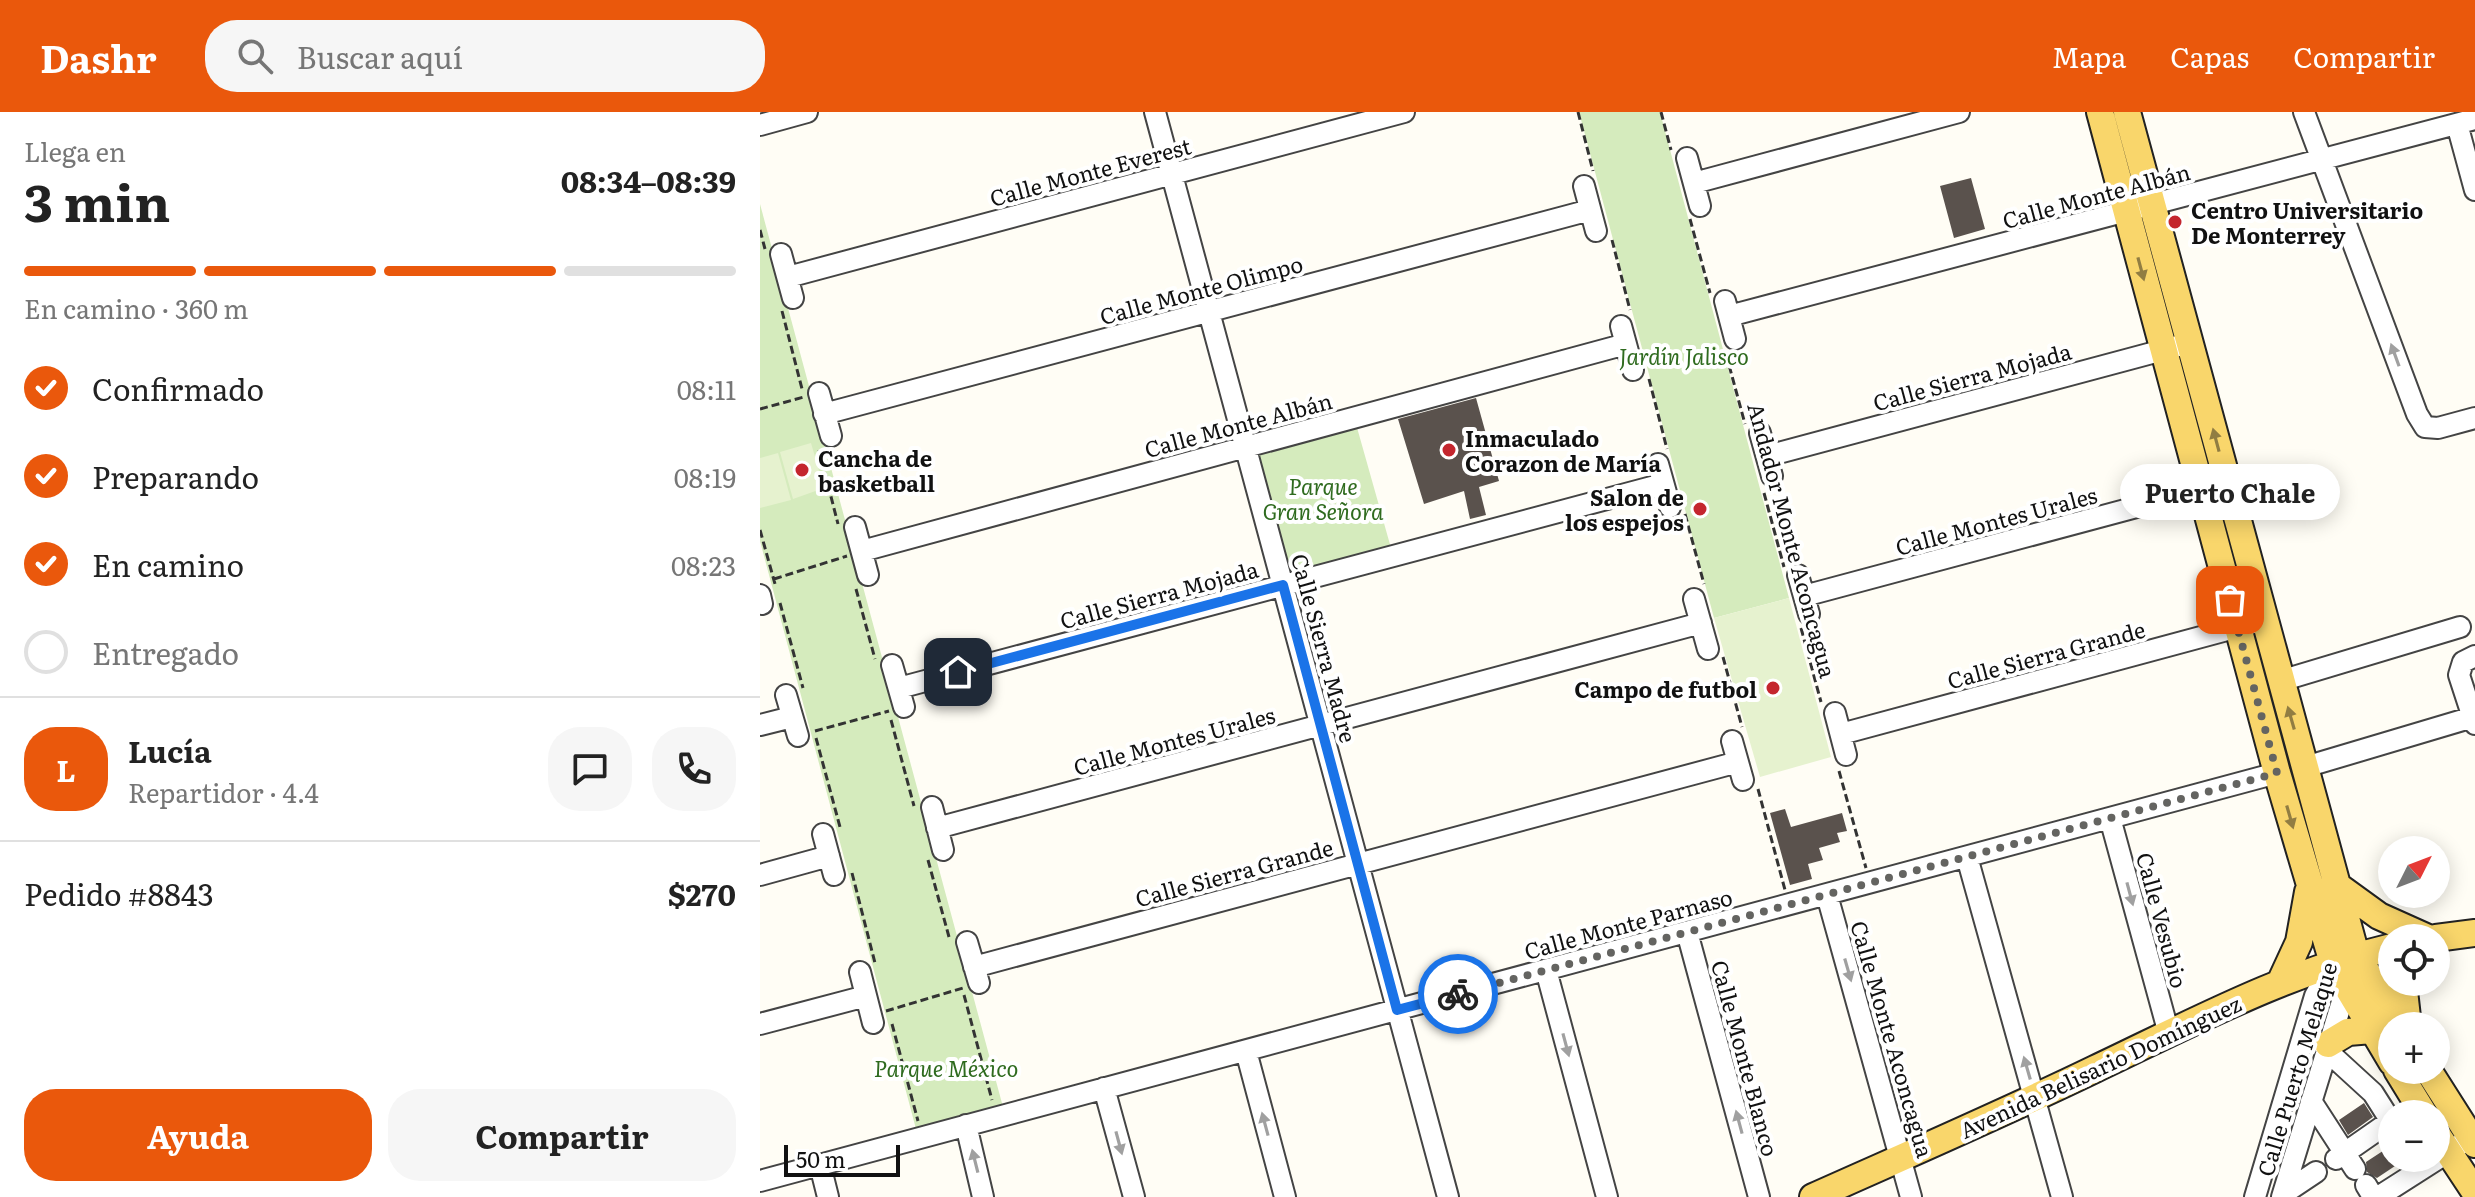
<!DOCTYPE html>
<html lang="es">
<meta charset="utf-8">
<style>
:root{--surface:#fff;--page:#f6f6f6;--text:#222;--muted:#767676;--line:#e0e0e0;--accent:#ea580c}
body{margin:0;font-family:Literata,serif;background:var(--page);color:var(--text);height:100vh;display:flex;flex-direction:column;font-size:30px;white-space:nowrap}
*{box-sizing:border-box;margin:0}
p{font-size:26px;color:var(--muted)}
.icon{flex:none;width:44px;height:44px;fill:none;stroke:currentColor;stroke-width:2;stroke-linecap:round;stroke-linejoin:round}
.map{position:relative;flex:1;overflow:hidden}
.drawer{display:flex;flex-direction:column;background:var(--surface);width:760px}
.drawer>*{flex:none}
.needle{width:52px;rotate:48deg}
.fabs{position:absolute;left:1618px;top:724px;display:grid;gap:16px}
.fabs a{display:grid;place-items:center;width:72px;height:72px;border-radius:50%;background:var(--surface);box-shadow:0 4px 20px #0003;font-size:40px}
.scale{position:absolute;left:24px;bottom:20px;width:116px;box-sizing:border-box;padding-left:8px;border:4px solid #111;border-top:0;font-size:22px;line-height:28px;white-space:nowrap;color:#111;-webkit-text-stroke:6px #fff;paint-order:stroke}
.pin{position:absolute;display:grid;place-items:center;width:68px;height:68px;color:#fff;margin:-34px;border-radius:16px;box-shadow:0 4px 12px #0006}
.courier{position:absolute;display:grid;place-items:center;width:80px;height:80px;margin:-40px;border:6px solid #1a73e8;border-radius:50%;background:#fff;color:#222;box-shadow:0 2px 10px #0007}
.bubble{position:absolute;height:56px;border-radius:28px;background:var(--surface);box-shadow:0 4px 20px #0003;font-size:26px;font-weight:700;line-height:56px;text-align:center}
.overview em{font-style:normal;font-weight:700}
.overview div{display:flex;flex-direction:column-reverse}
.overview{display:flex;align-items:center;justify-content:space-between;height:136px;padding:0 24px}
h1{font-size:52px;font-weight:700;line-height:60px}
.bar{display:grid;grid-template-columns:repeat(4,1fr);gap:12px 8px;align-content:center;height:96px;padding:0 24px}
.bar i{height:10px;border-radius:6px;background:var(--line)}
.bar .selected{background:var(--accent)}
.bar p{grid-column:span 4}
.line{display:flex;align-items:center;gap:20px;padding:0 24px;border-top:2px solid var(--line)}
.line div{flex:1}
.round{display:grid;place-items:center;flex:none;width:84px;height:84px;border-radius:32px;background:var(--page)}
ol{padding:0 24px;list-style:none}
li{display:flex;align-items:center;gap:24px;height:88px}
li p{margin-inline-start:auto}
li .icon{padding:8px;border-radius:50%;background:var(--accent);color:#fff;stroke-width:4}
li:last-child{color:var(--muted)}
li i{width:44px;height:44px;border:4px solid var(--line);border-radius:50%}
.primary-button{display:flex;gap:16px;margin-top:auto;padding:16px 24px}
.primary-button a{flex:1;height:92px;border-radius:32px;background:var(--accent);color:#fff;font-size:32px;font-weight:700;line-height:92px;text-align:center}
.primary-button a+a{background:var(--page);color:var(--text)}
header{display:flex;align-items:center;gap:48px;box-sizing:border-box;height:112px;padding:0 40px;background:var(--accent);color:#fff}
header strong{font-size:38px}
nav{display:flex;gap:44px;margin-inline-start:auto;font-size:28px}
.search{width:560px;height:72px;background:var(--page);display:flex;align-items:center;gap:20px;box-sizing:border-box;padding:0 28px;border-radius:32px;color:var(--muted);font-size:30px}
main{display:flex;flex:1;min-height:0}
.map>svg:first-child{display:block}
.green{fill:#d5ebbd}
.pitch{fill:#e6f2cf}
.building{fill:#5a524d}
.lines{fill:none;stroke-linecap:round;stroke-linejoin:round}
.minor-casing{stroke:#444;stroke-width:24}
.major-casing{stroke:#222;stroke-width:30}
.path{stroke:#333;stroke-width:3;stroke-dasharray:8 4;stroke-linecap:butt}
.minor{stroke:#fff;stroke-width:20}
.major{stroke:#f9d66b;stroke-width:26}
.oneway{fill:#917d42}
.oneway2{fill:#a0a0a0}
.done{stroke:#646461;stroke-width:8;stroke-dasharray:0 14.4}
.route{stroke:#1a73e8;stroke-width:10}
.poi-dot{fill:#c4262e;stroke:#fff;stroke-width:3}
.labels{text-anchor:middle;dominant-baseline:central;stroke-width:8;stroke-linejoin:round;paint-order:stroke}
.street-label{font-size:22px;fill:#111;stroke:#fff}
.poi-label{font-size:22px;font-weight:bold;fill:#111;stroke:#fff;text-anchor:start}
.park-label{font-size:22px;font-style:italic;fill:#2f6b1f;stroke:#fff}
</style>
<header>
<strong>Dashr</strong>
<div class="search"><svg class="icon" aria-label="search" viewBox="0 0 24 24"><circle cx="10" cy="10" r="6"/><path d="M15 15l6 6"/></svg>Buscar aquí</div>
<nav><a>Mapa</a><a>Capas</a><a>Compartir</a></nav>
</header>
<main>
<section class="drawer">
<div class="overview"><div><h1>3 min</h1><p>Llega en</p></div><em>08:34–08:39</em></div>
<div class="bar"><i class="selected"></i><i class="selected"></i><i class="selected"></i><i></i><p>En camino · 360 m</p></div>
<ol>
<li><svg class="icon" aria-label="check" viewBox="0 0 24 24"><path d="M5 12l5 5 9-10"/></svg>Confirmado<p>08:11</p></li>
<li><svg class="icon" aria-label="check" viewBox="0 0 24 24"><path d="M5 12l5 5 9-10"/></svg>Preparando<p>08:19</p></li>
<li><svg class="icon" aria-label="check" viewBox="0 0 24 24"><path d="M5 12l5 5 9-10"/></svg>En camino<p>08:23</p></li>
<li><i></i>Entregado</li>
</ol>
<div class="line" style="height:144px"><b class="round" style="background:var(--accent);color:#fff">L</b><div><b>Lucía</b><p>Repartidor · 4.4</p></div><a class="round"><svg class="icon" aria-label="chat" viewBox="0 0 24 24"><path d="M4 5h16v11H9l-5 4z"/></svg></a><a class="round"><svg class="icon" aria-label="phone" viewBox="0 0 24 24"><path d="M5 4h4l2 5-3 2q2 4 5 5l2-3 5 2v4C11 20 4 13 5 4z"/></svg></a></div>
<div class="line" style="height:104px"><div>Pedido #8843</div><b>$270</b></div>
<div class="primary-button"><a>Ayuda</a><a>Compartir</a></div>
</section>
<div class="map">
<svg width="1715" height="1085" viewBox="0 0 1715 1085">
<rect width="100%" height="100%" fill="#fffdf5"/>
<path class="green" d="M819,0H900L1029,486L954,506Z
M0,92L243,995L156,1017L0,429Z
M596,312L631,436L529,462L497,342Z"/>
<path class="pitch" d="M51,331L64,376L33,387L20,340Z
M18,341L31,388L0,396V346Z
M1029,486L1071,645L1000,665L954,506Z"/>
<path class="building" d="M1211,66L1225,117L1194,126L1180,74Z
M716,286L739,369L719,375L726,403L710,407L704,379L664,392L638,307Z
M1025,697L1031,715L1082,701L1087,719L1077,721L1080,730L1059,736L1063,748L1048,752L1052,767L1030,773L1010,701Z
M1604,991L1613,1005L1588,1023L1579,1008Z
M1632,1033V1046H1647L1617,1066L1607,1060L1606,1050Z"/>
<g class="lines">
<g class="minor-casing">
<path id="minor" d="M395,0L688,1085
M1544,0L1657,302L1665,315L1678,316L1715,306
M1697,12L1715,78
M0,13L47,0
M927,46L940,94
M934,71L1199,0
M824,74L836,119
M21,142L33,186
M28,165L644,0
M965,189L975,227
M969,204L1715,7
M861,214L873,258
M59,281L71,324
M64,302L830,98
M1000,321L1012,364
M1007,344L1418,234
M898,352L910,395
M95,415L108,463
M102,439L866,232
M1038,463L1049,502
M0,483L2,492
M1044,484L1440,378
M934,487L948,537
M1715,544L1703,550L1699,563L1715,612
M132,553L144,595
M1520,569L1700,515
M139,576L903,372
M26,583L38,624
M1075,601L1086,643
M0,613L32,605
M1081,622L1504,508
M972,629L983,668
M1545,655L1713,605
M172,695L183,738
M1350,706L1409,922
M177,716L941,511
M63,722L74,763
M1207,745L1302,1085
M0,763L69,744
M1067,783L1151,1085
M927,820L999,1085
M207,830L219,871
M214,855L978,650
M786,858L847,1085
M100,860L113,911
M0,912L106,884
M1566,938L1613,981L1632,1011
M486,939L525,1085
M344,976L374,1085
M1551,989L1595,1057
M206,1013L223,1085
M1576,1047L1632,1008
M60,1053L68,1085
M0,1069L1517,661
M1606,1073L1612,1083L1618,1085L1701,1032
M1523,1082L1556,1060
M1495,1085L1555,884L1573,851
M1522,1085L1589,867"/>
</g>
<g class="major-casing">
<path id="major" d="M1340,0L1517,661L1573,851L1632,950
M1367,0L1596,843L1641,914
M1579,775L1619,804L1668,826
M1676,826L1715,821
M1643,870L1648,914
M1520,871L1539,830L1548,780
M1568,932L1588,920L1612,918
M1637,958L1664,1002
M1668,958L1715,1032
M1676,1021L1715,1080
M1053,1085C1147,1043 1242,1002 1335,957C1432,911 1527,860 1632,835"/>
</g>
<path class="path" d="M818,0L833,59
M901,0L911,38
M930,107L950,181
M0,118L5,137
M852,128L870,198
M22,199L42,277
M966,242L985,312
M889,267L907,337
M0,297L44,285
M59,338L78,412
M1004,381L1024,455
M925,402L944,472
M0,418L15,472
M14,467L87,444
M96,477L115,547
M20,491L43,576
M1041,516L1061,590
M963,545L982,615
M131,608L154,694
M55,619L129,599
M56,626L80,715
M1079,659L1106,756
M998,677L1025,778
M168,748L189,825
M92,761L115,851
M204,883L232,988
M126,899L203,876
M132,912L158,1009"/>
<use href="#minor" class="minor"/>
<use href="#major" class="major"/>
</g>
<defs><path id="oneway-solid" d="M-6-.8H1V-3.2L6.5 0L1 3.2V.8H-6Z" transform="scale(2)"/></defs>
<g class="oneway">
<use href="#oneway-solid" transform="translate(1381 157) rotate(75)"/>
<use href="#oneway-solid" transform="translate(1456 328) rotate(-105)"/>
<use href="#oneway-solid" transform="translate(1531 606) rotate(-106)"/>
<use href="#oneway-solid" transform="translate(1530 705) rotate(74)"/>
</g>
<g class="oneway2">
<use href="#oneway-solid" transform="translate(1635 243) rotate(-110)"/>
<use href="#oneway-solid" transform="translate(1370 782) rotate(75)"/>
<use href="#oneway-solid" transform="translate(1088 858) rotate(74)"/>
<use href="#oneway-solid" transform="translate(806 933) rotate(75)"/>
<use href="#oneway-solid" transform="translate(1267 956) rotate(-106)"/>
<use href="#oneway-solid" transform="translate(979 1010) rotate(-105)"/>
<use href="#oneway-solid" transform="translate(505 1012) rotate(-105)"/>
<use href="#oneway-solid" transform="translate(359 1031) rotate(75)"/>
<use href="#oneway-solid" transform="translate(215 1049) rotate(-104)"/>
</g>
<g class="lines">
<path class="done" d="M698,882L1517,661L1470,488"/>
<path class="route" d="M198,560L523,473L637,898L698,882"/>
</g>
<g class="poi-dot">
<circle cx="1415" cy="110" r="8"/>
<circle cx="689" cy="338" r="8"/>
<circle cx="42" cy="358" r="8"/>
<circle cx="940" cy="397" r="8"/>
<circle cx="1013" cy="576" r="8"/>
</g>
<g class="labels">
<g class="street-label">
<text transform="translate(330 59) rotate(-15)">Calle Monte Everest</text>
<text transform="translate(1336 83) rotate(-15)">Calle Monte Albán</text>
<text transform="translate(441 177) rotate(-15)">Calle Monte Olimpo</text>
<text transform="translate(1212 264) rotate(-15)">Calle Sierra Mojada</text>
<text transform="translate(478 312) rotate(-15)">Calle Monte Albán</text>
<text transform="translate(1236 408) rotate(-15)">Calle Montes Urales</text>
<text transform="translate(1033 428) rotate(75)">Andador Monte Aconcagua</text>
<text transform="translate(399 482) rotate(-15)">Calle Sierra Mojada</text>
<text transform="translate(565 536) rotate(75)">Calle Sierra Madre</text>
<text transform="translate(1286 542) rotate(-15)">Calle Sierra Grande</text>
<text transform="translate(414 628) rotate(-15)">Calle Montes Urales</text>
<text transform="translate(474 760) rotate(-15)">Calle Sierra Grande</text>
<text transform="translate(1403 808) rotate(75)">Calle Vesubio</text>
<text transform="translate(868 811) rotate(-15)">Calle Monte Parnaso</text>
<text transform="translate(1133 927) rotate(74)">Calle Monte Aconcagua</text>
<text transform="translate(986 946) rotate(75)">Calle Monte Blanco</text>
<text transform="translate(1340 954) rotate(-25)">Avenida Belisario Domínguez</text>
<text transform="translate(1536 957) rotate(-73)">Calle Puerto Melaque</text>
</g>
<g class="poi-label">
<text x="1431" y="97">Centro Universitario<tspan x="1431" dy="25">De Monterrey</tspan></text>
<text x="705" y="325">Inmaculado<tspan x="705" dy="25">Corazon de María</tspan></text>
<text x="58" y="345">Cancha de<tspan x="58" dy="25">basketball</tspan></text>
<text x="924" y="384" text-anchor="end">Salon de<tspan x="924" dy="25">los espejos</tspan></text>
<text x="997" y="576" text-anchor="end">Campo de futbol</text>
</g>
<g class="park-label">
<text x="924" y="243">Jardín Jalisco</text>
<text x="563" y="373">Parque<tspan x="563" dy="25">Gran Señora</tspan></text>
<text x="186" y="955">Parque México</text>
</g>
</g>
</svg>
<div class="fabs">
<a><svg class="needle" viewBox="-14 -14 28 28"><path d="M0-13l5 13h-10z" fill="#e53935"/><path d="M0 13l5-13h-10z" fill="#767676"/></svg></a>
<a><svg class="icon" aria-label="locate" viewBox="0 0 24 24"><circle cx="12" cy="12" r="6"/><path d="M12 2v4M12 18v4M2 12h4M18 12h4"/></svg></a>
<a>+</a>
<a>−</a>
</div>
<div class="scale">50 m</div>
<div class="pin" style="left:1470px;top:488px;background:#ea580c"><svg class="icon" aria-label="bag" viewBox="0 0 24 24"><path d="M5 8h14l-1 12H6zM9 8a3 3 0 0 1 6 0"/></svg></div>
<div class="pin" style="left:198px;top:560px;background:#1f2937"><svg class="icon" aria-label="home" viewBox="0 0 24 24"><path d="M3 11l9-7 9 7M6 9v11h12V9"/></svg></div>
<div class="courier" style="left:698px;top:882px"><svg class="icon" aria-label="bike" viewBox="0 0 24 24"><circle cx="6" cy="16" r="4"/><circle cx="18" cy="16" r="4"/><path d="M6 16l4-8h5l3 8M10 8l3 8H6M13 5h3"/></svg></div>
<div class="bubble" style="left:1360px;top:352px;width:220px">Puerto Chale</div>
</div>
</main>
